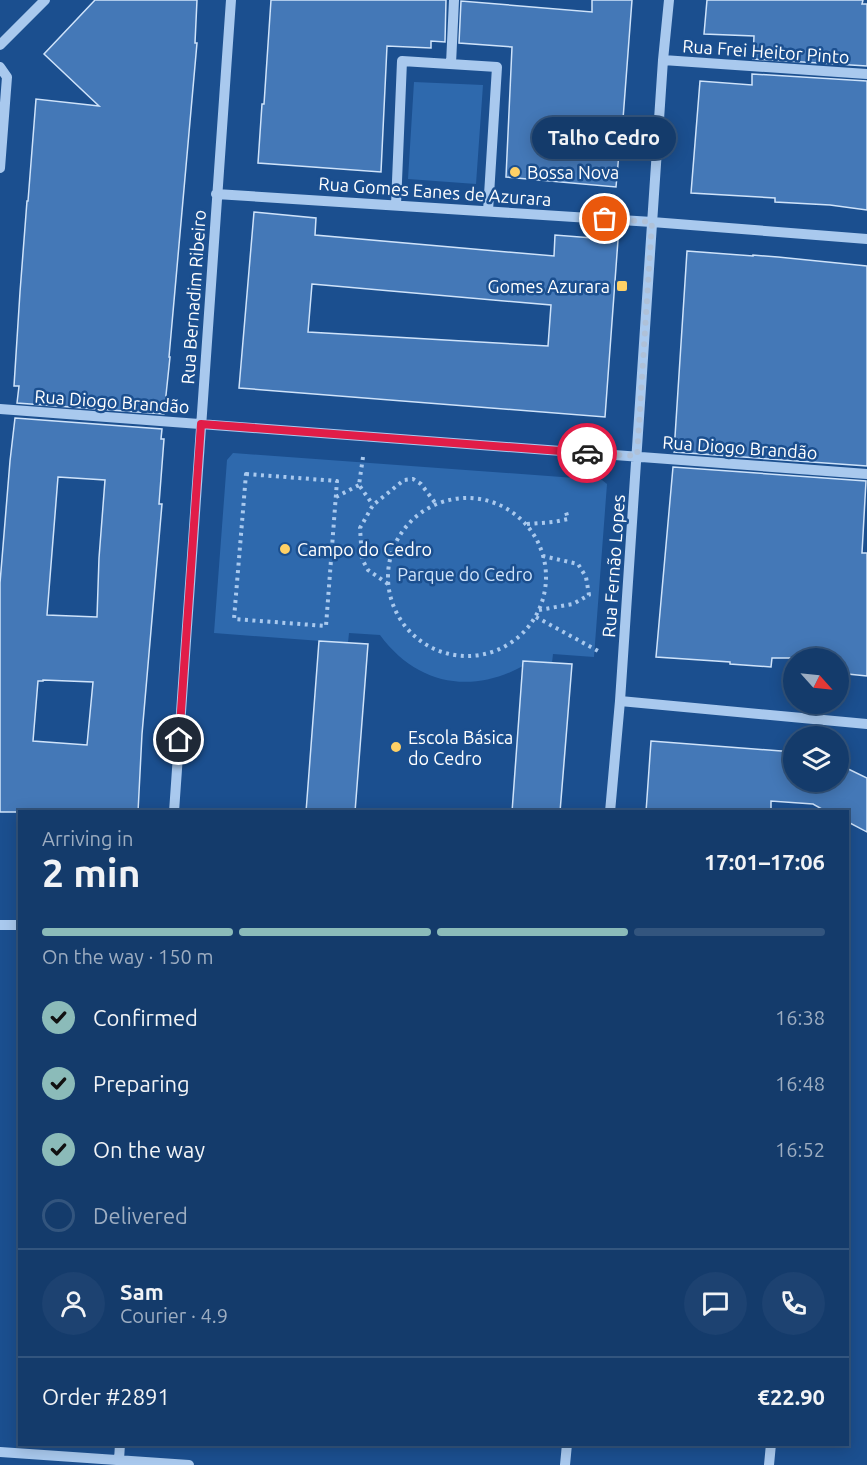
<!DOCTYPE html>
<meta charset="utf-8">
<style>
:root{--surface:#143b6b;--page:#1d4271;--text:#f1f3f6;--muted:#9dadc1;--line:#33557e;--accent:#8bbbb9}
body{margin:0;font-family:Ubuntu,sans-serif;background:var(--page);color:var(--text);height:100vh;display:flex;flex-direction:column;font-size:22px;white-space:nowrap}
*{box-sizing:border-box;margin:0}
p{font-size:20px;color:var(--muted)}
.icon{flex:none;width:33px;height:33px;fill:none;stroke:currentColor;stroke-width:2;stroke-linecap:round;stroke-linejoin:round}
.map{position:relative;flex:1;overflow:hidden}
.details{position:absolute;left:18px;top:810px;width:831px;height:636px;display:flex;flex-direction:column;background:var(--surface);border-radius:0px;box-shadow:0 3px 15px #0003,0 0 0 2px var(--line)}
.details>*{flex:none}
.needle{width:39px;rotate:117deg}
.fabs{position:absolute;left:783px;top:648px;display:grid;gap:12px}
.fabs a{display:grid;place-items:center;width:66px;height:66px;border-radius:50%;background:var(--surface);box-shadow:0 3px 15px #0003,0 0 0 2px var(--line);font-size:30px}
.pin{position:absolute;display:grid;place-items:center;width:51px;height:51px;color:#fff;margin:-26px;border:3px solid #fff;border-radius:50%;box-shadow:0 2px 6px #0007}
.courier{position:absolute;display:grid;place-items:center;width:60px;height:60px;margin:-30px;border:4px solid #e11d48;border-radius:50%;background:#fff;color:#222;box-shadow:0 2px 8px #0007}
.bubble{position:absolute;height:42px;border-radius:21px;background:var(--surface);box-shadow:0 3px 15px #0003,0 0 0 2px var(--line);font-size:20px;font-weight:600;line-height:42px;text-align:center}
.summary em{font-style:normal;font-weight:600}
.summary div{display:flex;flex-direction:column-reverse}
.summary{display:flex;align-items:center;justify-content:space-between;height:102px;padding:0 24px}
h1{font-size:39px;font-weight:600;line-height:45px}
.bar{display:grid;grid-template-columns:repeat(4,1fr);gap:9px 6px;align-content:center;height:72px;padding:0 24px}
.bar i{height:8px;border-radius:4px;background:var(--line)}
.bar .on{background:var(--accent)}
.bar p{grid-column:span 4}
.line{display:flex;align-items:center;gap:15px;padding:0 24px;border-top:2px solid var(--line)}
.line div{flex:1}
.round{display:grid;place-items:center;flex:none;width:63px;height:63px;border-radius:32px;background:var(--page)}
ol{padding:0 24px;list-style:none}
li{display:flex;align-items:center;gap:18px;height:66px}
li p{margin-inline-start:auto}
li .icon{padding:6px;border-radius:50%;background:var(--accent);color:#111;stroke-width:4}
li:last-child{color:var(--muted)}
li i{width:33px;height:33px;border:3px solid var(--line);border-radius:50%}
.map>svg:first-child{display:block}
.green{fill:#2e69ad}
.building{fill:#4478b7;stroke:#cfe3fa;stroke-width:1.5;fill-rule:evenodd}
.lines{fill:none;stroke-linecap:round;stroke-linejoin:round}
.path{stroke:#a9c9ee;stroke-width:4;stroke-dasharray:3 4.5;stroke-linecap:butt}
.minor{stroke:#a9c9ee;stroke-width:10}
.done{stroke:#afc1d8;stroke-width:6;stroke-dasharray:0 10.8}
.route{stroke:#e11d48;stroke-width:8}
.poi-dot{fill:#ffd166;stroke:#1b4f8f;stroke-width:2}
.labels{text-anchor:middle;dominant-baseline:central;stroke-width:5;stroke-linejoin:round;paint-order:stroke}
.street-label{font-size:18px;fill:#fff;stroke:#1b4f8f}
.poi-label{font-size:18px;fill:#fff;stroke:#1b4f8f;text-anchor:start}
.park-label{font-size:18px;fill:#cfe3fa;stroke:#1b4f8f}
</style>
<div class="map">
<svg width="867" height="1465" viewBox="0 0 867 1465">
<rect width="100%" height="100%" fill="#1b4f8f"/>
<path class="green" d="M414,82L483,85L476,184L408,179Z
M233,453L602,480L607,484L594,657L553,654L552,663L523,661V666C470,695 416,684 380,635L349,633L348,643L214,633L227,460Z"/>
<path class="building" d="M95,0H197L195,43H197L169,357H170L164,414L17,403L19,386H14L20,292L27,201H28L36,99L99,106L44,54Z
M271,0H446L445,42L431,41V48L387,46L381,172L258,163L262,104H264Z
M592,0H632L623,119H622L616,187L506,177L512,47L459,43L461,1L592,12Z
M707,0H863L862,4H867V66L753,59L754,36L704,34Z
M752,74L867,81V210L830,205L775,202V198L691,193L700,81L752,85Z
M254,212L316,218L315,235L554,256L555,235L618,240L605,417L239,388ZM312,284L551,305L548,346L308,332Z
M687,251L753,256V255L778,257L867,266V466L674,452Z
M15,418L162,429L161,439H164L159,504H162L142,734L138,812H0V583L10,461ZM58,477L105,480L99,558L97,617L47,615ZM43,680L93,682L87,745L33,741L38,681H43Z
M673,467L866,481L862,553H867V676L838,673V658H772L771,667L730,664V662L656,657Z
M319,641L368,644L355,812H306Z
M523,661L572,664L560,812H512Z
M651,741L794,752V782H838V764L867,778V832L848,822V812H827L813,804L771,801V812H646Z"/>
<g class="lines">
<path class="path" d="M363,457L359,485L373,505
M246,474L337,481L326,626L234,619Z
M336,497L359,485
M388 577a79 79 0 1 1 158 0a79 79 0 1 1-158 0Z
M527,524L554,522L568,519L566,512
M388,584L368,570L362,559L360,528L373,505L404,480L413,479L421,484L436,504
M539,610L573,604L589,595L586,577L578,564L543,556
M536,617L600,652"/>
<path class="minor" d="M0,45L45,0
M663,60L867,74
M451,64L454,0
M0,67L7,77L0,168
M216,194L652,222L867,239
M396,205L402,61L497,67L488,211
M0,409L867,474
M620,701L867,724
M174,812L231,0
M610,812L620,701L663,60L669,0
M0,925H20
M0,1452L189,1465
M119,1460L120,1444
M565,1465L567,1444
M769,1465L771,1444"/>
</g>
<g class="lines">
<path class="done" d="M587,453L637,456L652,222L605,219"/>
<path class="route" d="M179,740L201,424L587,453"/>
</g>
<g class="poi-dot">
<circle cx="515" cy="172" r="6"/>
<rect x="616" y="280" width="12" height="12" rx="3"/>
<circle cx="285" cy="549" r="6"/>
<circle cx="396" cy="747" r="6"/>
</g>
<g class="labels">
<g class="street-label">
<text transform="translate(766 51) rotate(4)">Rua Frei Heitor Pinto</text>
<text transform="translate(435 191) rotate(4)">Rua Gomes Eanes de Azurara</text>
<text transform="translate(193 297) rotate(-86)">Rua Bernadim Ribeiro</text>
<text transform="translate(112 401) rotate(4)">Rua Diogo Brandão</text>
<text transform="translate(740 447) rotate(4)">Rua Diogo Brandão</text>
<text transform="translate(613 566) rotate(-86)">Rua Fernão Lopes</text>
</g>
<g class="poi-label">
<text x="527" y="172">Bossa Nova</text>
<text x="610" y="286" text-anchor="end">Gomes Azurara</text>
<text x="297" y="549">Campo do Cedro</text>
<text x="408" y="737">Escola Básica<tspan x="408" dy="21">do Cedro</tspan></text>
</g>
<g class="park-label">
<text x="465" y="574">Parque do Cedro</text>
</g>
</g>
</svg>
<div class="fabs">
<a><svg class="needle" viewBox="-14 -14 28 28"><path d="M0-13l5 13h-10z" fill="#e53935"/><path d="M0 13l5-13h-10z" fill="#9dadc1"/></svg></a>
<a><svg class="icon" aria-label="layers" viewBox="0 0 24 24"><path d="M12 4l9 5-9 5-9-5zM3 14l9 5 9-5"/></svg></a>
</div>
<div class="pin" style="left:605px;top:219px;background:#ea580c"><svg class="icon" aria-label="bag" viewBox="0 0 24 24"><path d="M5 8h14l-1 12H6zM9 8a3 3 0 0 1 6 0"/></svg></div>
<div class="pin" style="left:179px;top:740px;background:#1f2937"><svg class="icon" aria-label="home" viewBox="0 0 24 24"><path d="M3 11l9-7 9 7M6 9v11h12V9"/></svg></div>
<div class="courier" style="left:587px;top:453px"><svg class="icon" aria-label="car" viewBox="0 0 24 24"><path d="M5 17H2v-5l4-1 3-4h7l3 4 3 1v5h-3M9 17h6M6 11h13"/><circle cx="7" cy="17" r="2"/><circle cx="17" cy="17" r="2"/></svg></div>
<div class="bubble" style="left:532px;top:117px;width:144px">Talho Cedro</div>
<section class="details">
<div class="summary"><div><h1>2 min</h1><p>Arriving in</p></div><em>17:01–17:06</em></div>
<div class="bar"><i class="on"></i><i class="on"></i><i class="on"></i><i></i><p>On the way · 150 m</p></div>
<ol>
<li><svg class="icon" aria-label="check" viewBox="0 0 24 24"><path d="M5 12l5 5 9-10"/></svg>Confirmed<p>16:38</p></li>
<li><svg class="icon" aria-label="check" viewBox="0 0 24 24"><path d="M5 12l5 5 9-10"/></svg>Preparing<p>16:48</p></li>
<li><svg class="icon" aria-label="check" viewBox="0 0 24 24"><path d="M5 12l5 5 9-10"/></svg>On the way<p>16:52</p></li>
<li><i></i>Delivered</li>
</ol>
<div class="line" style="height:108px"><a class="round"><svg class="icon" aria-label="person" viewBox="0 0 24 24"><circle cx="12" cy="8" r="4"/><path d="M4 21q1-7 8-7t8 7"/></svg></a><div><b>Sam</b><p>Courier · 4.9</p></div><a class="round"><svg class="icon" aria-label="chat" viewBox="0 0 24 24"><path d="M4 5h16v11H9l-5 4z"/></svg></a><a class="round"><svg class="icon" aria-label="phone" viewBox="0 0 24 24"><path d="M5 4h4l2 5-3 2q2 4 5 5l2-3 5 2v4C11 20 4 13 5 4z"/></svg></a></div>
<div class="line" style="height:78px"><div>Order #2891</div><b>€22.90</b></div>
</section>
</div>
